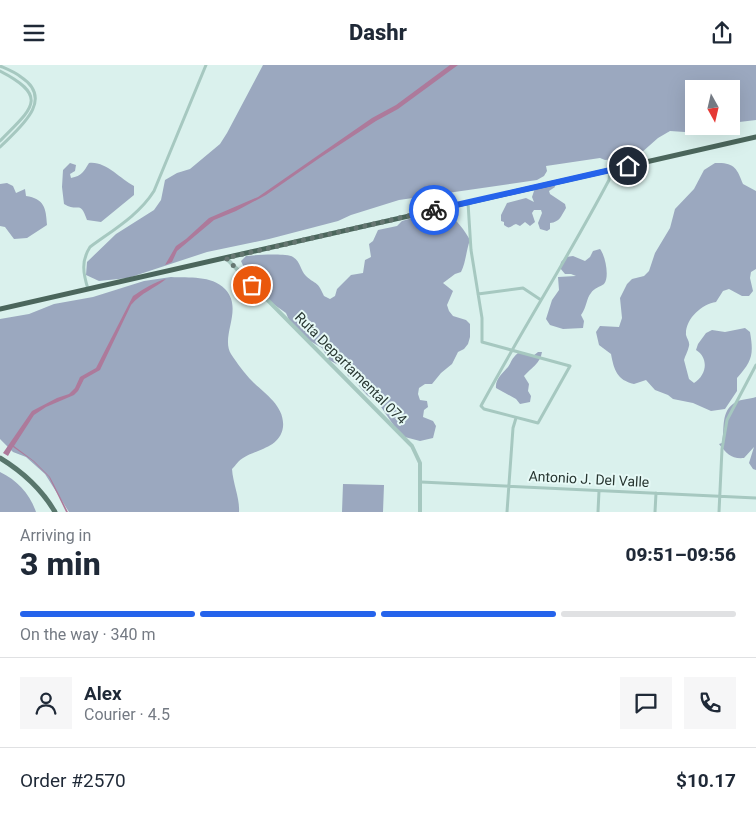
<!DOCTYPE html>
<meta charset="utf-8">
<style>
:root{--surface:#fff;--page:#f6f6f7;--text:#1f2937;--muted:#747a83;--line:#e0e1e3;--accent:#2563eb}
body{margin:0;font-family:Roboto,sans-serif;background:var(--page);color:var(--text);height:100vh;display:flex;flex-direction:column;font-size:19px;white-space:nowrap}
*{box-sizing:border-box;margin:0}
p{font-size:16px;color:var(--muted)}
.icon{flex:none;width:28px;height:28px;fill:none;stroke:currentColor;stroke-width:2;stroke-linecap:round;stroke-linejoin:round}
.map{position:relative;height:447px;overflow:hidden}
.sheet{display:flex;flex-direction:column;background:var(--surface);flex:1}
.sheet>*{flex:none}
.needle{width:32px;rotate:172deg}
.controls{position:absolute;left:685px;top:15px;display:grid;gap:10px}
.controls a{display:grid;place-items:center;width:55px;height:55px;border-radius:0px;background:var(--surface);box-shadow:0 5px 20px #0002;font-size:25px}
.pin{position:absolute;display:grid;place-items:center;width:42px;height:42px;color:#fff;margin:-21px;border:2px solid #fff;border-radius:50%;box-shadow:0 1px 5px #0007}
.courier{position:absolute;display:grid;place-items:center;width:50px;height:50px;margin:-25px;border:4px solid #2563eb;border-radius:50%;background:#fff;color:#222;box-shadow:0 1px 6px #0007}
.summary em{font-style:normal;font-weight:800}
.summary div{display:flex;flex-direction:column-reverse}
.summary{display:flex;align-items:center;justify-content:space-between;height:85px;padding:0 20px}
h1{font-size:32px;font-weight:800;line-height:38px}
.bar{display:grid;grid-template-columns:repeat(4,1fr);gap:8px 5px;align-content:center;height:60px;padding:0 20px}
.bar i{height:6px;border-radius:4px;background:var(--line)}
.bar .current{background:var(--accent)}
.bar p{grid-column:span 4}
.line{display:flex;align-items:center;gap:12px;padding:0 20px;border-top:1px solid var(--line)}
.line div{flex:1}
.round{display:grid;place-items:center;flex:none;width:52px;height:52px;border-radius:0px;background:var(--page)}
header{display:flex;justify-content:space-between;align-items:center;height:65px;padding:0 20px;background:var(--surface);font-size:22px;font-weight:800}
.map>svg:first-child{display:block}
.green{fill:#9ba8bf}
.water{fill:#ad7a9b}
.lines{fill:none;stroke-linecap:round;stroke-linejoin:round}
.minor{stroke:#a6c8c0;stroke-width:3}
.tertiary{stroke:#a6c8c0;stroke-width:4}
.primary{stroke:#58766c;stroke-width:5}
.trunk{stroke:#4b665c;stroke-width:5}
.done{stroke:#667772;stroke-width:5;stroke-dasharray:0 9}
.route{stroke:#2563eb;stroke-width:6}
.labels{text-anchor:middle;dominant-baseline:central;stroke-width:4;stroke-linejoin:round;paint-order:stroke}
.street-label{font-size:14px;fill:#273530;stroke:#e6f9f6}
</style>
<header><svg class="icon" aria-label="menu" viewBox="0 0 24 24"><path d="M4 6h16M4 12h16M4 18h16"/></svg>Dashr<svg class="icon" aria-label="share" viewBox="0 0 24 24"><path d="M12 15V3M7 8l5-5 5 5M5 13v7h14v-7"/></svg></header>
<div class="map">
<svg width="756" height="447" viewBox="0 0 756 447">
<rect width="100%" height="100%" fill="#daf1ed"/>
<path class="green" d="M263,0H756V55L731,58V24H694V61H712L685,67L670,66L658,73L641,88L622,90L620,93L605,95L600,93L546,101L547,106L544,111L537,115L399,135L351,150L338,156L269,174L207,187L128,213L99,216L86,210L87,197L116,169L154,145L161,135L165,115L177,108L190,104L220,79L227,68Z
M70,98L76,100L75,106L70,109L71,113C82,111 84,106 89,98C106,96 120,114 134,121V130L101,157L87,155C80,134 79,148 64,139L62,122L63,105Z
M715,98C734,97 737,103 743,119L756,126V204L751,207L750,213L753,226L749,231H742L729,224L723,226L716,237C702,239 685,254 686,270C687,274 690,277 689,281C688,286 685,291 684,295L689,314L694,318C707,310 709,293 696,285L698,279L706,268L712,265L725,267L745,263L750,267C754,290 752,296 737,313V326L725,344L711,346L693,338L673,334L668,330L655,325L646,315L634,319C617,315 614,305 611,289L599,280L596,267L600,261L619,262L622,253L620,233L627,219L632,214L644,211L649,206L655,188L670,163L675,144L694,124L704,105Z
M7,118L13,121L16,128L25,124L26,131C44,134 46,142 47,160L27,173L14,174L5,162L0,161V119Z
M554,119L555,122L549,126L550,129L565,139L566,143C561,151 560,157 550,158V164L547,166L540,164L538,158L542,148L541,145H534L532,148L535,157L530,161L525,157L520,161L516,159C510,161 510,165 504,160V157L501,156V150L507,138L526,133L534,137L532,132L535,123Z
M424,147C430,147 440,146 445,148C456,153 465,166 470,175C466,186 466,197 461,207L455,209L443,218L453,226L447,240L449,246L453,251L466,255L470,259V272L468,279L464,284L458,287L452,299L441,308L432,319H425L419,323L418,329L420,335L427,336L428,342L424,345L423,352L433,356L436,361L433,373L420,376L401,371L379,339L367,330L352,313L348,311L344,303L329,295L322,283L310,276L289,255L286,248L269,236L247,209L241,196L246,191C253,190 287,188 293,192C301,197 300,205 306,211C317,221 317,215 324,231L330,234L335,231L337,224L351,210L363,208L365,195L371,192L369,179L373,176L378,165L397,161L402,156L416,152Z
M600,184C605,190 610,212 604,219C600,222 594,223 591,228C586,234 587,242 581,250L584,256L583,263L563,264L550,260L546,254L552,235L559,225L558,212L576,211L571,209H565L560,203L561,197L566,192L573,191L585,196L590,192L593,186Z
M171,212C189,213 211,210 225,224C244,244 220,271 231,289C237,298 245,309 252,316C265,329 285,341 283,362C280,383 257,384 243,393C239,395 236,400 232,404C233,419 240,433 239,447H69L45,409L26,392L13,387L0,374V254L29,249L54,239L93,232L144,216Z
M538,287H542C540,299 531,303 524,311L529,319L528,326L531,331L530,337L520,339L516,334L496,323C495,314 503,308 508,302C512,296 511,294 518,288L533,291Z
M756,332V405L753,404L749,398L754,382L744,393C731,394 727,389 719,379L722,378C725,363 720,346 736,337C741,334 750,334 756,332Z
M0,407C17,415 30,429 36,447H0Z
M343,419L384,420L383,447H342Z"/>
<path class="water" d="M450,0H458L398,44L376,56L321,92L266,130L236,146L214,155L177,186L172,197L165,200L176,181L186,174L209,153L258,132L372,53L396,40Z
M166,214C155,223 141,228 131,240L100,305L84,314L78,326L74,330L46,342L34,350L14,381L34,396L50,412L68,447H66L49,412L33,396L13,382L8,391L3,388L32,346L57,333L69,329L75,323L80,312L96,303L133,231C142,225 156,216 166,214Z"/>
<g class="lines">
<path class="minor" d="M0,1C7,4 15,7 21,12C56,35 18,64 0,82
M0,6C51,32 31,44 0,76
M468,138L471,185L482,253V277L570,301L538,358L484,344L481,341L482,339C523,263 569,191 609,115L610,106
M88,224C83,208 81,196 90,182C113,165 139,150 154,126L206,0
M478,229L523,223L541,235
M421,417L756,433
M507,447L513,363L516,353
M598,447L599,426
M655,447L656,428
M719,447L722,384L727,355L756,300"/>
<path class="tertiary" d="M226,193L412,381L420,398V447"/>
<path class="primary" d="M0,393C23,407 41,423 55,447"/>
<path class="trunk" d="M0,244L756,72"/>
</g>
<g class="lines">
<path class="done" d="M252,220L226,193L434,145"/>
<path class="route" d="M434,145L628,101"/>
</g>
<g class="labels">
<g class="street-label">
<text transform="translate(351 303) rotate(45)">Ruta Departamental 074</text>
<text transform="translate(589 414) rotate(3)">Antonio J. Del Valle</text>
</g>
</g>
</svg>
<div class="controls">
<a><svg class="needle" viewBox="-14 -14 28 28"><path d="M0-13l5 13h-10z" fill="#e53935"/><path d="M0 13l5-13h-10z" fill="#747a83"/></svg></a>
</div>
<div class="pin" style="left:252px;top:220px;background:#ea580c"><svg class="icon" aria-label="bag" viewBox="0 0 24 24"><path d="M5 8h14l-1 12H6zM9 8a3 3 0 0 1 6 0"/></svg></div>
<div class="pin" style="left:628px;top:101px;background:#1f2937"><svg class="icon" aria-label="home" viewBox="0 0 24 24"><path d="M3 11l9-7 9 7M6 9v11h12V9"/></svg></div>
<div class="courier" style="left:434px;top:145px"><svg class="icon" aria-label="bike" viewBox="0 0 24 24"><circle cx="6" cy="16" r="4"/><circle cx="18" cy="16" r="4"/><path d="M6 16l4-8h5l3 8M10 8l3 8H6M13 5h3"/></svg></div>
</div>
<section class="sheet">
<div class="summary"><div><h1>3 min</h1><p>Arriving in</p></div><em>09:51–09:56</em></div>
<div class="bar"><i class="current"></i><i class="current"></i><i class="current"></i><i></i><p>On the way · 340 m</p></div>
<div class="line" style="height:90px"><a class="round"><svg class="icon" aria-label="person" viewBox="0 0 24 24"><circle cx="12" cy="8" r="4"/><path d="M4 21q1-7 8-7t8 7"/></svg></a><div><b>Alex</b><p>Courier · 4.5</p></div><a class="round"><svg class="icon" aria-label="chat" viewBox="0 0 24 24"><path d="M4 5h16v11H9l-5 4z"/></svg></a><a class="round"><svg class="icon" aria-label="phone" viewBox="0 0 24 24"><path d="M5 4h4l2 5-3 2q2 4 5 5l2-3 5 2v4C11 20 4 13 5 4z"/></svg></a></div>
<div class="line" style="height:65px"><div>Order #2570</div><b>$10.17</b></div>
</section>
